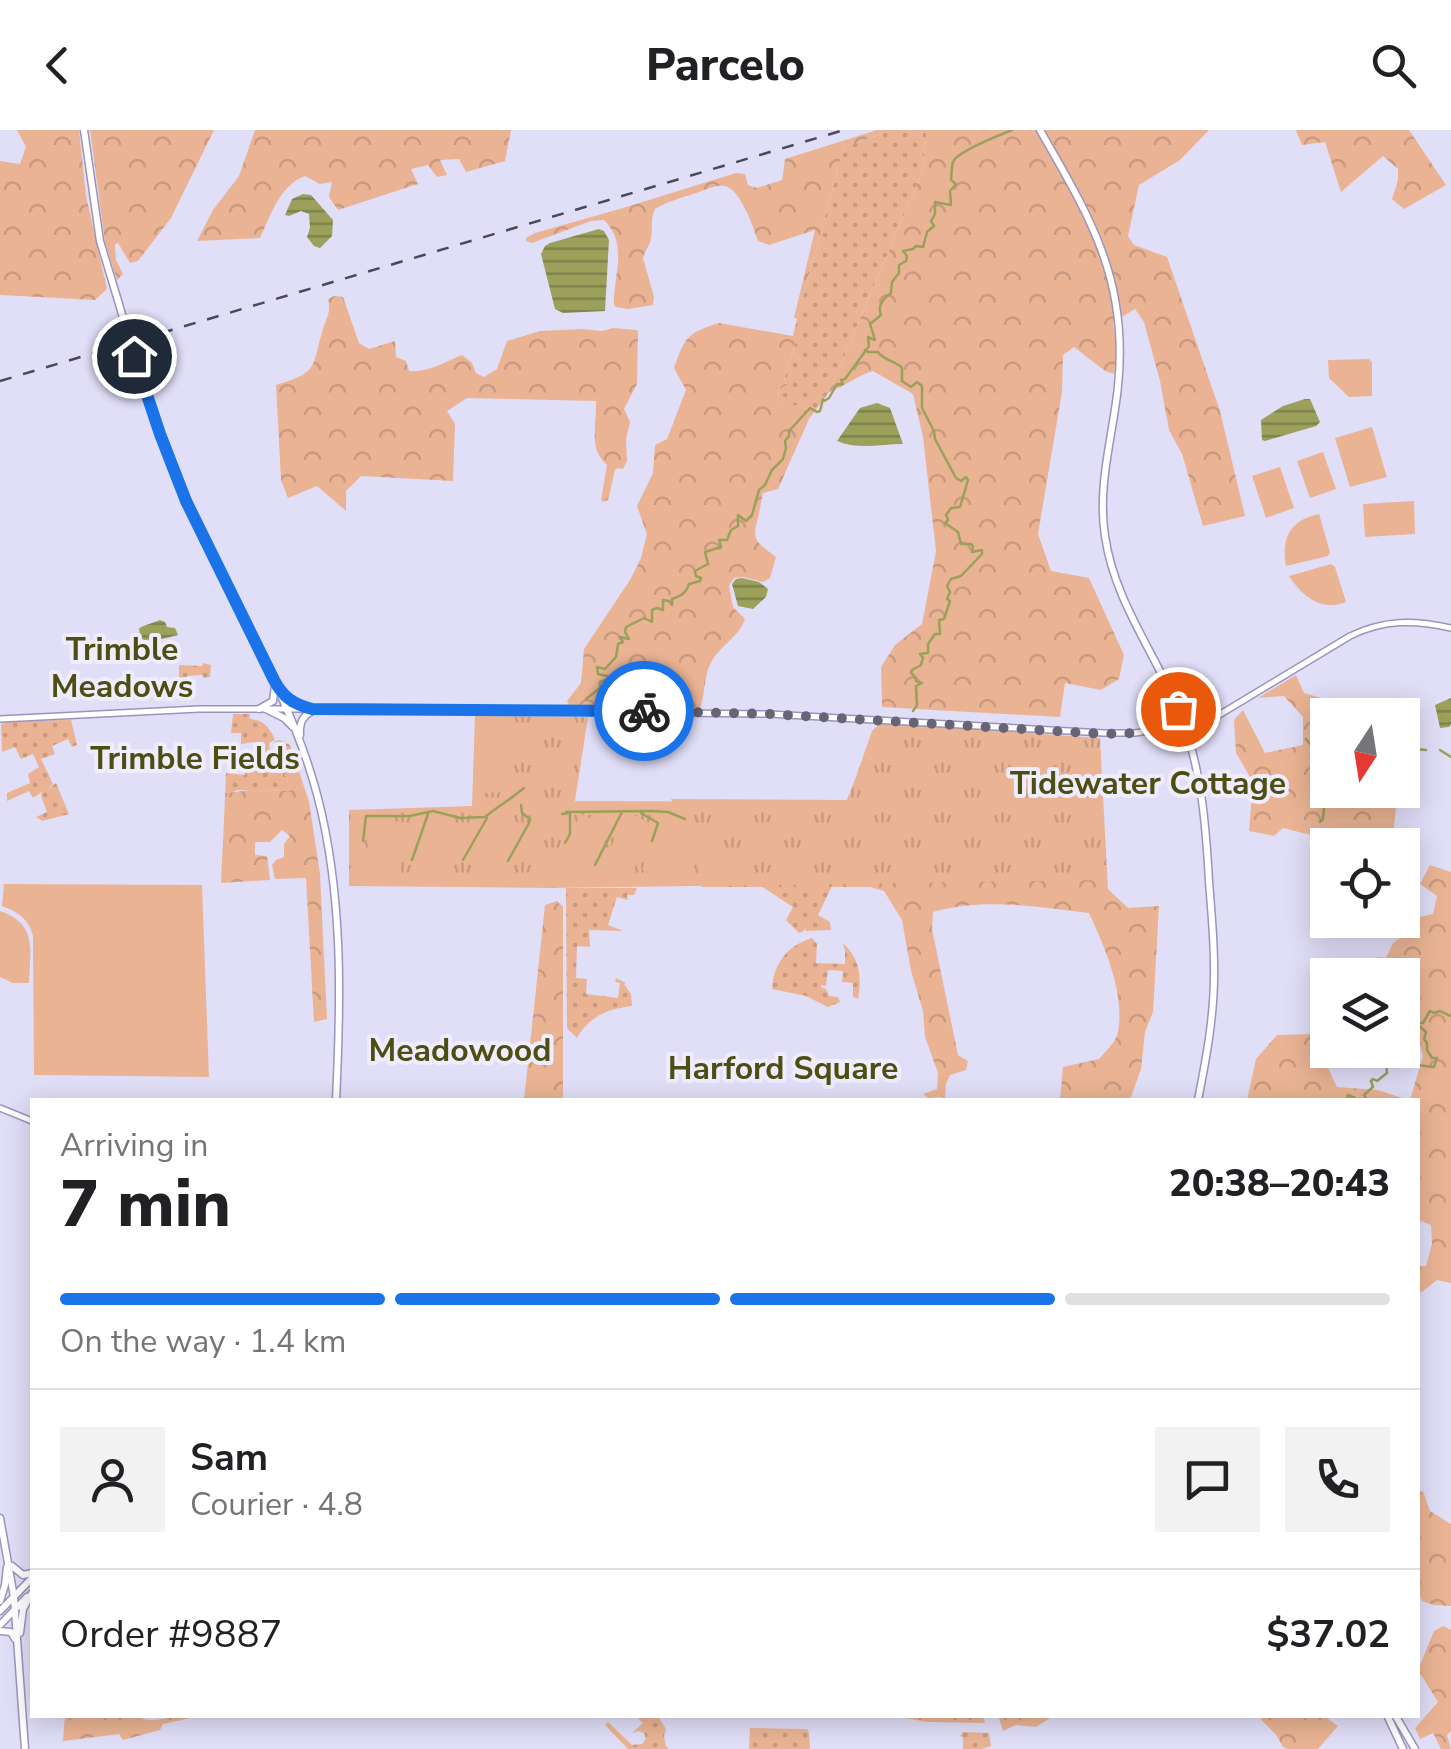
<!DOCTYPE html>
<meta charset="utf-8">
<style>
:root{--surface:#fff;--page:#f2f2f2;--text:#202124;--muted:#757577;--line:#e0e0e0;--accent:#1a73e8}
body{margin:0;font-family:"Nunito Sans",sans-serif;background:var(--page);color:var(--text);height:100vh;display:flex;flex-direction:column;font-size:38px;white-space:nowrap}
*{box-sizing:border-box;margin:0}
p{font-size:32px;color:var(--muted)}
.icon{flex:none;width:55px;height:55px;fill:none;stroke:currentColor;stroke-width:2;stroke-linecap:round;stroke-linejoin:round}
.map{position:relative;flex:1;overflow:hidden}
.panel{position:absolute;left:30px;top:968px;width:1390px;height:620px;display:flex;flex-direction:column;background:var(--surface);border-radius:0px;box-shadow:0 5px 25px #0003}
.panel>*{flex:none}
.needle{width:65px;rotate:192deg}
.fabs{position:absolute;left:1310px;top:568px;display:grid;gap:20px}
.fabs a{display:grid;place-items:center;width:110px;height:110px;border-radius:0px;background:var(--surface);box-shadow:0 5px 25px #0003;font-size:50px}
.pin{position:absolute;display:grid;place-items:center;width:85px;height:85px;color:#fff;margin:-42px;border:5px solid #fff;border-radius:50%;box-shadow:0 2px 10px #0007}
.courier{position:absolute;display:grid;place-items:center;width:100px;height:100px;margin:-50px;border:8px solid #1a73e8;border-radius:50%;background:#fff;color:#222;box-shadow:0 2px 12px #0007}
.summary em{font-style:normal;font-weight:800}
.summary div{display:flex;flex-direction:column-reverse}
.summary{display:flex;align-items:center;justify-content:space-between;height:170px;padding:0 30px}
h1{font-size:65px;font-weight:800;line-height:75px}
.bar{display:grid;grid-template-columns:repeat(4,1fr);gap:15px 10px;align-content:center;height:120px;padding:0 30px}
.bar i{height:12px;border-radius:8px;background:var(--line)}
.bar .current{background:var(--accent)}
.bar p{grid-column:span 4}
.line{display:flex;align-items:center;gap:25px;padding:0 30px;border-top:2px solid var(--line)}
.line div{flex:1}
.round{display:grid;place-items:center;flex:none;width:105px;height:105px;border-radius:0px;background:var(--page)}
header{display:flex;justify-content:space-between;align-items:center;height:130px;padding:0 30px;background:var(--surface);font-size:45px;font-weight:800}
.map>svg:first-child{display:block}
.grass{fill:url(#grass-dots)}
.forest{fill:url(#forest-crowns)}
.park{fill:url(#park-tufts)}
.garden{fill:#eab494}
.water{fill:url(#water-rules)}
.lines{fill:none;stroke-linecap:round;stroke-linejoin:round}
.stream{stroke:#9ba05b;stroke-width:2.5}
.tertiary-casing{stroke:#9a94bd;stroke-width:8}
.secondary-casing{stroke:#9a94bd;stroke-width:9}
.tertiary{stroke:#fff;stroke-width:5}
.secondary{stroke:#fff;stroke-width:6}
.rail{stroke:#4b485a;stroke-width:2.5;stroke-dasharray:12 12;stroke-linecap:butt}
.secondary-bridge-casing{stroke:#9a94bd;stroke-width:9;stroke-linecap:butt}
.secondary-bridge{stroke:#fff;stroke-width:6}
.done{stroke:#676477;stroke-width:10;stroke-dasharray:0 18}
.route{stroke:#1a73e8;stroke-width:12}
.labels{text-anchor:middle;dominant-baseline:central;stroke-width:8;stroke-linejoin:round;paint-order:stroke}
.neighbourhood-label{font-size:32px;font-weight:bold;fill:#4c4e12;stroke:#efecfe}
</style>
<header><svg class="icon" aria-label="back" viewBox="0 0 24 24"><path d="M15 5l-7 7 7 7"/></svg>Parcelo<svg class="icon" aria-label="search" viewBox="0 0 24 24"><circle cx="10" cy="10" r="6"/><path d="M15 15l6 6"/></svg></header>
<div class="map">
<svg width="1451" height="1619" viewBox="0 0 1451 1619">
<defs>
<pattern id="grass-dots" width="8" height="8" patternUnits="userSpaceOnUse" patternTransform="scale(2.5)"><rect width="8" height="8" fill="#eab494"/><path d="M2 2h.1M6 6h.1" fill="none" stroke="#c99a80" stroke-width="1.8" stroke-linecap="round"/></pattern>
<pattern id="forest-crowns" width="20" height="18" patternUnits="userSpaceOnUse" patternTransform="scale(2.5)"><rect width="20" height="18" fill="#eab494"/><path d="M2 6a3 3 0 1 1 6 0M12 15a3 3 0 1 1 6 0" fill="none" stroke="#c99a80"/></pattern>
<pattern id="park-tufts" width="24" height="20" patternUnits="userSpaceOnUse" patternTransform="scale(2.5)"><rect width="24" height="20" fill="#eab494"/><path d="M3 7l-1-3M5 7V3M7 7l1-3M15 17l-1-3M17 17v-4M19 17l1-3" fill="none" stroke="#c99a80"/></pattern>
<pattern id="water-rules" width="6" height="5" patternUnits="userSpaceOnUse" patternTransform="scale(2.5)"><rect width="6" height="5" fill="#9ba05b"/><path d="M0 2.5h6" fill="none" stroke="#7e824c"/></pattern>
</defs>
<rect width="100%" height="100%" fill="#e1def8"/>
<path class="grass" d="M893,0H927L922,43L829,262L809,289L806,279L797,275H785L779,270L778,260L787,254L784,249L796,212L793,206L797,189L844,17Z
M203,533L211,535L210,547L204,548L202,545L187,546L186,549L179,548V535L202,536Z
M233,584H250V589C264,590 270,598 275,610L269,613L270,620L276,618L291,661L237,660L225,668L226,643L245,645L247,627H255L257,616L254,612L241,614V603H231Z
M71,590L77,615L72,617L68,609L52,616L55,624L41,629L53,654L45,661L56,653L69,684L42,691L36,687L47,682L41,666L42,662L33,668L29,661L7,671V663L30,653L28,644L39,637L33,624L21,629L15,617L2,622L1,594L13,591Z
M761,756H832L818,785L830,792L831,800L806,801L804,798V801L799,803L786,790L793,777Z
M566,758H637L634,765H627L628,770L617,767L608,795L623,801L589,800L590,817L577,816L576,848L587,849L586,864L618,868L620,853L615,852L616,848L626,853L624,854L631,864L632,876C607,879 590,886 577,908L567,898Z
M812,808L817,814L816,833L845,834V821L843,813C860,829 862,847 858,869L853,867V853L842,852L843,841L828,840L826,856L821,855V857L826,859L829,866L838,867L840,872L828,877L806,866L772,859C773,834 788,815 812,808Z
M641,1585H657L666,1599L664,1606L666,1616L669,1619H628L605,1595L608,1592L632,1615L642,1614L646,1609L644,1603L638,1601L632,1603L643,1593L638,1588Z
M750,1598L807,1599L809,1603L810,1619H749Z
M963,1602L989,1603L991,1616L982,1619H963V1607L960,1606Z"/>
<path class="forest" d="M17,0H79L86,66L107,159L95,170L0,165V31L20,34L26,17Z
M90,0H214L171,88L138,131L130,133L118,113L115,114L116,130L123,144L117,150L105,112Z
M255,0H511L505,31L466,42L459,29L440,30L447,45L437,47L428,35L411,39L418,54L338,80L329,67L332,52L320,54L305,46C279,56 271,85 260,108L197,111L213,80L239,46Z
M877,0H893L844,17L797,189L794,188L815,100L769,115L758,111C753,97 741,60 725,56C716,54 702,61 693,64C680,68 666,72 655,79C650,89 653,97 651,108C650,116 645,120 643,128L654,167L653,175L628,179L616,177L614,175C613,145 629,115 604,90L591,91L532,113L526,111V108L535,103L623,78L736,43L745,44L748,55L757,58L782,50L785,29Z
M927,0H1209L1180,30L1139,55L1128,106L1134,115L1167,127L1220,281L1245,386L1203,396L1182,324L1169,300L1160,251L1144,192L1135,179L1113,192L1117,221L1114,244L1105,241L1074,217L1063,225L1062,262L1038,404L1051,441L1089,448L1124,525L1119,549L1101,560L1065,553L1060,587L882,577L881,537L895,515L922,494L936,421L923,307L913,264L873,241C857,246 845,256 829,262L922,43Z
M1296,0H1409L1446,55L1404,79L1392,69L1398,50V39L1383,26L1341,62L1325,12L1302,15Z
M334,166L343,167L359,213L369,219L395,211L396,227L406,231L409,241C427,243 445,232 462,225L472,233L476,243L484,247L497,239L507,211L540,201L581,199L602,201L613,198L636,200L638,201L637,254L624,279L630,292L626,309L627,331L623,339L617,338L615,340L608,370L603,372L601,370L607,335C588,319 597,294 596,271L467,268L447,281L455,294L453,351L361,346L346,361V381L317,356L288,368L281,350L276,255C320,242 311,238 323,199C327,187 331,182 328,169Z
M719,193L793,206L796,211L784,249L788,254L778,260L779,270L785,275H797L806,279L809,289L778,359L763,363C761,371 760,380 758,388C751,411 757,412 776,427L770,448L763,452L743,447L734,448L729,456L733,477L745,489C739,506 723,514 713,529C703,544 706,562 700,578L672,580L571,578L567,571L581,553L584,519L630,450L641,428L647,404L637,376L653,343L655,315L667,309L686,260L674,238C685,207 687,203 719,193Z
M1296,545L1304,563L1325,569L1336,585H1328V660H1398L1392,715H1328L1327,732L1321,731L1323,708L1283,698L1274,706L1249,701L1253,652L1236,623L1234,590L1243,580L1265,623L1303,615V587L1284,566L1258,568Z
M878,595L1100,610L1108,759L1128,778L1159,776L1153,882L1145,902L1141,939L1130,970H1060L1063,937L1099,929C1106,921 1116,912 1118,902C1125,863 1105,818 1089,783C1036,777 984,767 933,782L932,799L958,925L968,931L966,940L950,945L946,954L945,970H943L941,967L928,968L923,964L937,959L938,943L925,907L923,881L911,841L902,790L884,761L870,757H702L671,669L848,670L872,601Z
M280,610L290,615L309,671L320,744L327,889L314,892L306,748L275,749L272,735L276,730L284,727V714L290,706L282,700L270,712H255V725L267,726L270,750L221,753L225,668L228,663L251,660L291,661L276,618L275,611Z
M1430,735L1451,742V1153L1437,1150L1422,1162H1418V1136H1426L1432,1114L1431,1095L1418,1090V970H1410L1423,926L1411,882L1403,873L1402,845H1377L1374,842L1377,827L1386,828L1393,813L1405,805L1416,788L1433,784L1437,766L1420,754Z
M557,771L563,777V970H524L545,775Z
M1312,904L1337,957L1378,960L1408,970H1247L1256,929L1277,905Z
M1423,1361L1430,1381L1451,1394V1476L1434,1475L1422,1471L1418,1460V1362Z
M1443,1496L1451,1500V1601L1447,1605L1451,1619H1441L1433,1603L1420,1609L1415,1598L1438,1572L1418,1540L1434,1501Z
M65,1585H141V1588C153,1593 163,1588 176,1586C185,1584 195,1585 204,1585L163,1594L160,1600L123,1610L119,1604L63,1611Z
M888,1585H983L985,1593L928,1592Z
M998,1585H1055L1036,1597L1016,1595L1003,1601Z
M1257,1585H1323L1338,1596L1318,1619H1288L1283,1617L1277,1606Z"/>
<path class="park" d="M475,586L588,587L575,671L846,672L879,592L1100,608L1103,750L549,758L349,756V680L472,676Z"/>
<path class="garden" d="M1369,229L1372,232V266L1349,267L1329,248L1328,230Z
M1372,297L1387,347L1350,357L1335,308Z
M1323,322L1336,359L1310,368L1297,331Z
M1280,337L1294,378L1266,388L1252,346Z
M1414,371L1415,404L1365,407L1363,374Z
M1319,384L1330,422L1328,426L1286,436C1281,408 1290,390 1319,384Z
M1331,434L1335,437L1346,472C1321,482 1302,466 1289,446Z
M478,590H512L513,662L479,663Z
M495,680L525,697L496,749L466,732Z
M627,682L654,695L629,750L602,738Z
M581,684L611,698L586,750L555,735Z
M433,686L464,699L443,749L412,736Z
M669,686L692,698L665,750L642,739Z
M372,688L406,693L398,748L364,743Z
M699,720H751V750H699Z
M4,754L202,755L209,947L34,945L33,806C29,789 18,782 2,776Z
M0,781C38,794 30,820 29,853H13L0,847Z"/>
<path class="water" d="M303,64L311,65L333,90L332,106L320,118L314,116L307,107L310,98L309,84L301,81L289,86L285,85L292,69Z
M599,99L604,101L609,110L605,181L563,183L555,179L541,124L545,116L550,113Z
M1305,269H1310L1320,292L1316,296L1265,311L1262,310L1261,290L1283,276Z
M877,273L890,278L903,314C881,314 858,320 837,311L860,278Z
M742,448L759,452L768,459L766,467L753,479L738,476L732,454L736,449Z
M160,490L165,492L167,497L175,498L178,505L162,509L144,510L140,507L139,499L141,497Z
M1451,568V594L1449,597L1440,598L1435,575Z"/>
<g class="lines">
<path class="stream" d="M865,220L868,222H878C883,230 896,231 902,238V251L911,257L917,252L922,256V278L934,301L935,309L956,348L961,351L966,347L968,350L960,377L951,378L946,385L948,390L945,393L958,402L961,414H971L973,416L972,422L982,420V424L961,446L951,449L947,456L950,462L947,469L950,471L944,489L939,490L940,504H935L928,514V523L920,524L923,528L921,535L912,540L911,543L916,548V551L922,553L916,556L917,575L913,581
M586,569L600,558V552L608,549L607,546L598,544L597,537L605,539L616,527L618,514L623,512L620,507L629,509L625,502L626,497L644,488L652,492V480L657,478L663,480V470L669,471L672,475V469C680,466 686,464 689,454L700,451L701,448L696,446L695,441L708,434L705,422L721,417L719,410H727L731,400L738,396V385L746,391L752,385L759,360L765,355L772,340L783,329L786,318L785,311L789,306V301L810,278L817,282L820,281L823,269L824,271L829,268L837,254H843L841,250L845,249L869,216L868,207L875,210L870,194L881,185C877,176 884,168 891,163L892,152L899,143V135L906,131L907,126L903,121L913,119L916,116L923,117L927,102L934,96L931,91L935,84V72L951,75L950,61L956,54L951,50C952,44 951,38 953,32C956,22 1002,4 1012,0
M1306,609L1310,614H1315L1321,604L1328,606
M1402,612L1414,619L1426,620
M1440,620L1451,627
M566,682L651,681L668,682L685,689
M641,683L658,693L652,711
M562,684L570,683V704L565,713
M1320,692L1323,689L1324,677L1338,660
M363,711L366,686H410L433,681L460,688L485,687C497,677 511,669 524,658
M412,730L428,684
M463,730L487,688
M508,731L529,693L530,689L522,683L521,675
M595,735L622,682
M1347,970L1348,965L1355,968L1354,970
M1367,970L1364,965L1373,957L1371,951L1373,949L1377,951L1387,943L1386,933L1392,927L1398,929L1413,927V932L1416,935L1434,937L1437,928H1432L1427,920V913L1424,909L1426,902L1416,893H1423L1430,881L1434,883L1440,881L1451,886"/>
<g class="tertiary-casing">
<path id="tertiary" d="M318,579L769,584L1104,603H1135L1193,595L1214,588L1350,506C1385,489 1414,490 1451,498
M0,589L199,579H307
M0,978L32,991"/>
</g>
<g class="secondary-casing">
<path id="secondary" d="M84,0L100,111L119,174
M1040,0C1090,87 1129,151 1118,256C1113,306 1097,355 1105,406C1115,476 1161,530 1184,594C1202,645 1206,698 1209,751C1211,779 1214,807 1214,835C1215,881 1207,925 1198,970
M134,226C154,284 172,342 198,397C239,487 293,571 318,668C343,766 341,869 336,970
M283,563L296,574L312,579
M259,579L273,571L275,556
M266,579L284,588L293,597
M300,605C299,591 304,584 317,579
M0,1388L14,1467L25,1619
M12,1436L23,1445L32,1443
M0,1471L5,1455L7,1437
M0,1481L32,1448
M0,1495L27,1467
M0,1501L11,1502L15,1509
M20,1503L23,1479L32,1463
M1387,1585L1403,1619
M1395,1585L1415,1619"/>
</g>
<use href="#tertiary" class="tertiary"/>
<use href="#secondary" class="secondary"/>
<path class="rail" d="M0,251L844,0"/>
<g class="secondary-bridge-casing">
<path id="secondary-bridge" d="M119,174L134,226"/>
</g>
<use href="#secondary-bridge" class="secondary-bridge"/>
</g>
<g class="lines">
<path class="done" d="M644,581L769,584L1104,604L1135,603L1185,596L1178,579"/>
<path class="route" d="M134,226L160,304L186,371L274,550C283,567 293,574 312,579L644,581"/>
</g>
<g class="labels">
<g class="neighbourhood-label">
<text x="122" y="519">Trimble<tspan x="122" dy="37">Meadows</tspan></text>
<text x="195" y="628">Trimble Fields</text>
<text x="1148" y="653">Tidewater Cottage</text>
<text x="460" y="920">Meadowood</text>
<text x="783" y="938">Harford Square</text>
</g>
</g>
</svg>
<div class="fabs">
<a><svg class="needle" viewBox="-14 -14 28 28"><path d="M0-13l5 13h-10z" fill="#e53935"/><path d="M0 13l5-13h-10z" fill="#757577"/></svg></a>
<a><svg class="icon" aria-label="locate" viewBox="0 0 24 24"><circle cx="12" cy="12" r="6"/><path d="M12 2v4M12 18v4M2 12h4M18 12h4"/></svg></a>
<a><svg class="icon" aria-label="layers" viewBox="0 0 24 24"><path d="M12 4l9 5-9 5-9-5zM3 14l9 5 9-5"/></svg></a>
</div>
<div class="pin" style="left:1178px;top:579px;background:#ea580c"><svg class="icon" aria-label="bag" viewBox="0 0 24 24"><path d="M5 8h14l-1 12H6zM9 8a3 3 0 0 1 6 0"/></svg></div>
<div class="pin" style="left:134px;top:226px;background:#1f2937"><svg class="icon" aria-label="home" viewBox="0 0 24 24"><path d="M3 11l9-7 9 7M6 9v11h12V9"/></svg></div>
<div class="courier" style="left:644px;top:581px"><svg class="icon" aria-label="bike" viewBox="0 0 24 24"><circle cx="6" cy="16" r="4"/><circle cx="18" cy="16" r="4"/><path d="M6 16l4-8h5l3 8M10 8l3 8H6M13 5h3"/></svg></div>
<section class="panel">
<div class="summary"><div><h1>7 min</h1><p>Arriving in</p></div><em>20:38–20:43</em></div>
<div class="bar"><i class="current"></i><i class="current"></i><i class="current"></i><i></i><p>On the way · 1.4 km</p></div>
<div class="line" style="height:180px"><a class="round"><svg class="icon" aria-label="person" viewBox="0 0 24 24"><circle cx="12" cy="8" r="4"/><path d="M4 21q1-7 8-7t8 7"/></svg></a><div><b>Sam</b><p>Courier · 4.8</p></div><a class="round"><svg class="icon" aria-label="chat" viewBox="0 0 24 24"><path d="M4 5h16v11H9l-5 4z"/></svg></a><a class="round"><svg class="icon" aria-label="phone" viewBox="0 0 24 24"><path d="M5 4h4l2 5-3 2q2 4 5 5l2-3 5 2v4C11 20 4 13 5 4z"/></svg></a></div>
<div class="line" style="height:130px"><div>Order #9887</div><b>$37.02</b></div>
</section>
</div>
